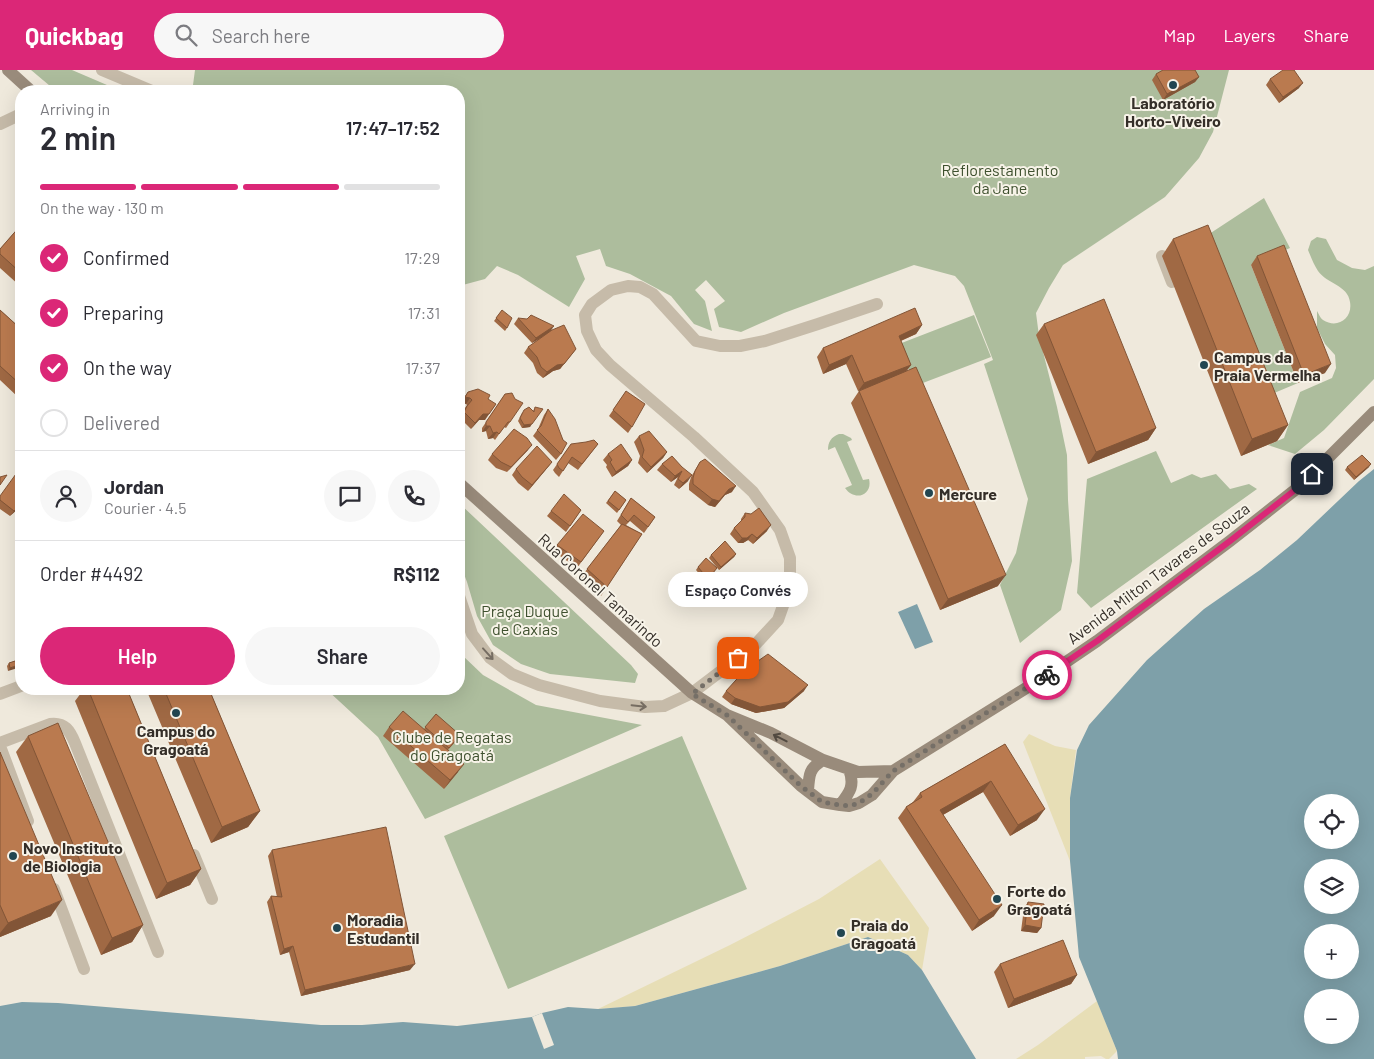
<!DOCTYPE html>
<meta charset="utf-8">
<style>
:root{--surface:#fff;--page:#f7f7f7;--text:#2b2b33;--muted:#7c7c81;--line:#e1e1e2;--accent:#db2777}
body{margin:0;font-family:Barlow,sans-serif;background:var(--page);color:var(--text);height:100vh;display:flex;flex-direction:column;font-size:19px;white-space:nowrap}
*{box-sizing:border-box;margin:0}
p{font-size:16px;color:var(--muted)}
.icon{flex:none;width:28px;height:28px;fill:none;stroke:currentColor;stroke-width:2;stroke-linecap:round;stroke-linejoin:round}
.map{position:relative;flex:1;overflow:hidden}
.sheet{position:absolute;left:15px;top:15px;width:450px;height:610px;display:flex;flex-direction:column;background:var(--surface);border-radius:20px;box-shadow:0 5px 20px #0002}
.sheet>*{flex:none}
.buttons{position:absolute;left:1304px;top:724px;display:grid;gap:10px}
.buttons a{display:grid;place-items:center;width:55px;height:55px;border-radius:50%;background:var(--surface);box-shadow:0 5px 20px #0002;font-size:25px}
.pin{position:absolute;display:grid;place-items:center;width:42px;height:42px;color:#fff;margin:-21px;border-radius:10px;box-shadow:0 2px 8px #0006}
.courier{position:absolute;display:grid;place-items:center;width:50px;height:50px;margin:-25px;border:4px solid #db2777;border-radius:50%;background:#fff;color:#222;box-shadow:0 1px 6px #0007}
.bubble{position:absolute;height:35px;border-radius:18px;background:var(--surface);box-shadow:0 5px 20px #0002;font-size:16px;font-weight:600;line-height:35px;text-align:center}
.summary em{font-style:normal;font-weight:600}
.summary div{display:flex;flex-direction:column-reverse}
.summary{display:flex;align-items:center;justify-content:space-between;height:85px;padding:0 25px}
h1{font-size:32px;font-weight:600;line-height:38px}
.bar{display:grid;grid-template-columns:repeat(4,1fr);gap:8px 5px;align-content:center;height:60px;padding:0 25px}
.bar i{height:6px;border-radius:4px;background:var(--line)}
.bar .selected{background:var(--accent)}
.bar p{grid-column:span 4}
.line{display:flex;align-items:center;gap:12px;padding:0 25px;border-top:1px solid var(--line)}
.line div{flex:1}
.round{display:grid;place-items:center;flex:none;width:52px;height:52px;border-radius:26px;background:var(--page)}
ol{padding:0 25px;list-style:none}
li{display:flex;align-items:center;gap:15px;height:55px}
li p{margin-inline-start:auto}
li .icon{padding:5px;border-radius:50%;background:var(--accent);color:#fff;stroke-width:4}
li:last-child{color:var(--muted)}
li i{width:28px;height:28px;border:2px solid var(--line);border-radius:50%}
.button{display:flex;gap:10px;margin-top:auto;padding:10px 25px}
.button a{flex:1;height:58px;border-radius:30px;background:var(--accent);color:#fff;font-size:20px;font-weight:600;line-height:58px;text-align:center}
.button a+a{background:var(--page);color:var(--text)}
header{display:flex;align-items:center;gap:30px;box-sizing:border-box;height:70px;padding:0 25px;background:var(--accent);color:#fff}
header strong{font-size:24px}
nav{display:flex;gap:28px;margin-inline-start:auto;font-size:18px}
.search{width:350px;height:45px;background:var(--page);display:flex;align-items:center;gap:12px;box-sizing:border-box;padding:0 18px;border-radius:28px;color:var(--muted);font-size:19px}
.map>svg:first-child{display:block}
.green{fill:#adbd9d}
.sand{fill:#e7deb6}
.water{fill:#7ea0a9;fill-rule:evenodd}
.pier{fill:#efe9dc}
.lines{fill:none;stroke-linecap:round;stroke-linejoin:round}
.pedestrian{stroke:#c6bba9;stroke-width:12}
.minor{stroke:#c6bba9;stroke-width:12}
.secondary{stroke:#998b7b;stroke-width:12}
.wall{fill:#a06944}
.shaded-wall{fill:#825537}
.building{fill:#ba7a4f;stroke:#825537}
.oneway{stroke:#766d62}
.oneway2{stroke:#524a41}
.done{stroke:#756f67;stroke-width:5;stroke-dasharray:0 9}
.route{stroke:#db2777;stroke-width:6}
.poi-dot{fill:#224651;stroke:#f7f3e8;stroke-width:2}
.labels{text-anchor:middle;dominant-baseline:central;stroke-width:4;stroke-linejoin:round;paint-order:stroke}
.poi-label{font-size:16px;font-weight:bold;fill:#342e28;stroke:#f7f3e8;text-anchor:start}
.park-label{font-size:16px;fill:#3e502e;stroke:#f7f3e8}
.street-label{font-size:16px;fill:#342e28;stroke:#f7f3e8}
</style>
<header>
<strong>Quickbag</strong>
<div class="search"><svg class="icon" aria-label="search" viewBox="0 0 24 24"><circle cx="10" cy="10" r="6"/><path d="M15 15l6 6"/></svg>Search here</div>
<nav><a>Map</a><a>Layers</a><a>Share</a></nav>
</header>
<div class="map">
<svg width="1374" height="989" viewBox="0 0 1374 989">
<rect width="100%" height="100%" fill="#efe9dc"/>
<path class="green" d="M31,0H72L121,21H56Z
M195,0H1229L1213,62L1199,88L1165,127L1063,195L1049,218L1036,243L1039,266L1057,337L1067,385L1068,430L1072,491L1061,540L1020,573L1000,515L1016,483L1028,429L984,294L993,290L964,216L955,206L914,195L784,243L741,262L719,257L714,239L725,231L706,210L695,220L705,231L712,261L694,254L671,226L630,204L606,196L600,179L576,186L585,209L569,237L518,205L497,196L485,209L459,216V21H200L193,15Z
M1264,128L1290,178L1251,195L1298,313L1260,329L1197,172Z
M1317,167L1326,169L1337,190L1352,198L1365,200L1374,196V309L1324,360L1295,384L1268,375L1284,368L1300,322L1332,308L1336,298L1335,285L1325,274L1317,258V241C1319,244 1320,248 1323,250C1337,259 1353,249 1350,232C1348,215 1327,214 1318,201C1314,195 1311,187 1308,180L1311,171Z
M974,245L991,287L915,316L899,274Z
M839,364H843L851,368L852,370L847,372L863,410L869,409C873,425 855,432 845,418L852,415L835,377L828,380C828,372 831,367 839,364Z
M1156,381L1171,413L1192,404L1201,408L1216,404L1230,419L1249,414L1257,419L1091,538L1077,523L1087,409Z
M459,433L631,595L638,604L635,613L550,604L521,594L493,575L477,546L467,512L459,491Z
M459,578L462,585L483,605L536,635L642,655L425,749L378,667L326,619H459Z
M682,666L747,819L508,919L444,766Z"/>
<path class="sand" d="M1029,664L1055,676L1076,680L1070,728V791L1023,672Z
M880,789L929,858L922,900L908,885L868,867L780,896L635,936L598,939L730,875L819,829Z
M1097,931L1117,981L1109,989H1106L1101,986L1085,987V989H1016L1038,975Z"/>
<path class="water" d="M1374,399V989H1118L1117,981L1079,887L1070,791V728L1077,680L1089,655L1147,590L1204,539L1260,500L1297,470L1359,411ZM1312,732H1350V770H1312ZM1312,798H1350V835H1312ZM1312,862H1350V900H1312ZM1312,928H1350V965H1312Z
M917,534L933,572L915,579L898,542Z
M868,867L908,885L922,900L976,989H0V936L22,932L58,933L321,955H362L403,952L457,956L532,947L542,943L568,937L598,939L635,936L780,896Z"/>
<path class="pier" d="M542,943L554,975L544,979L532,947Z"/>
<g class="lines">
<path class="pedestrian" d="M1162,186L1172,212
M0,624L21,616
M0,673L50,654C65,652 70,661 75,673L158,882
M0,676L28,751
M194,785L212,829
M54,819L84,899"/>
<path class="minor" d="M102,0L152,21
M0,54L21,44
M459,526L472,564L490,588L512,604L539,615L600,631L645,637L664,636L692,623L754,576L778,550L790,516V488L780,460L753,422L694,367L610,295L596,280L587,261L585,245L592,234L611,220L628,216L640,217L653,224L696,271L720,276H740L765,271L818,254L877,234"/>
<path class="secondary" d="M8,0L31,21
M459,413L692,623L727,645L771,663L823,690L858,702L893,701
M727,645L801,716L822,732L840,735L849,736L859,733L872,725L893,701L1044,607L1097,571L1230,471L1300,416L1374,342
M808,721C809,705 809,698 823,690
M840,735C850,722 855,716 849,699"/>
</g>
<path class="wall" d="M1156,4L1199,7L1195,12L1163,30L1152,10Z
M1270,9L1299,18L1279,33L1266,15Z
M21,155V215L20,216L0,198V179Z
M1173,169L1288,355L1277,371L1241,386L1162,186Z
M1257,186L1325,303L1298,313L1251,195Z
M0,240L21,259V325L19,328L0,310Z
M502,240L507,258L505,261L494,251Z
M518,248L551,260L576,279L560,299L553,301L543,308L537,303L533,293L524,283L528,277L541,268L532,273L514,254Z
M1044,254L1156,358L1148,370L1088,394L1036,265Z
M922,255L916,264L901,271L911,295L906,301L998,516L940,540L851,333L859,321L871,317L858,321L846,294L823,304L817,287L823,278Z
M626,321L632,357L628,363L609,346Z
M468,322L488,329L485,350H479L471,359L460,348L463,341L467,335L466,334L461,332Z
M505,324L510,352L506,358L504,357L495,370L493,368L488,369L486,361L482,362V358Z
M535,337L530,357L522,358L518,351L522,343L533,341Z
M548,339L563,370L561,384L556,390L533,366L538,359L544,345Z
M639,366L667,382L663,388L647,403L638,393L640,386L634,372Z
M571,374H598L578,400L568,393L559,407L555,403L553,400Z
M528,380L507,402L496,398L488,390L492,384Z
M608,384L632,390L628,396L612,407L606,397L607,395L603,390Z
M672,386L688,411L679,419L674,415L678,407L671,412L657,400L662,394Z
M552,392L548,397L528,421L518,413L512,405L516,399Z
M700,392L732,422L725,425L715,437L708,435L689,420V414L691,407Z
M1347,397H1369L1354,410L1345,400Z
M615,421L626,430L617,443L606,433Z
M0,426L21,436L10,446L0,439Z
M631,428L655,447L644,463L630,451L626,455L642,464L601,526L581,507L621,455L617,451Z
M581,440L566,462L547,446L551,441Z
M745,443L767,461L753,474L748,470L743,473H738L730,464L734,458L741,451V449Z
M604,461L577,498L553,481L557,475Z
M736,484L734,487L719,500L709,488L711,485Z
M698,497L717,498L706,512L696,500Z
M21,589L8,601L7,596L9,593Z
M84,619H127L201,799L190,815L156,829L75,631Z
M146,619H209L260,741L248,757L211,773Z
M726,621H804L784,638L756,643L731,634L722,627Z
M436,644L456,671L448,680L458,702L444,719L383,666L389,657L424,659Z
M28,666L143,855L132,872L101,885L16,682Z
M1005,674L1037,750L1010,766L983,722L943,745L994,846L972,861L898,748L906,737L913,732L920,723Z
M0,682L51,846L0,867Z
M272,780L410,900L301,926L289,882L280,885L267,832L271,826L277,827L268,786Z
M1028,832L1041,858L1037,863L1021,861L1024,838Z
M1000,894L1077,905L1071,914L1008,938L994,902Z"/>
<path class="shaded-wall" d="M1199,7L1195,12L1163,30L1167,24Z
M1303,13L1299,18L1279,33L1283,27Z
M922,255L916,264L893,274L899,266Z
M554,256L550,262L532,273L536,268Z
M576,279L560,299L553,301L543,308L547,302Z
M852,285L846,294L823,304L829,295Z
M1331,294L1325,303L1298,313L1304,305Z
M911,295L905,303L858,321L864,313Z
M465,327L470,328L466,334L461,332Z
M496,334L485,350H479L471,359L475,353L483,344Z
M532,354L530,357L522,358L524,355Z
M1288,355L1277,371L1241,386L1252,369Z
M486,356H490L486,361L482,362Z
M1156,358L1148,370L1088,394L1096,382Z
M497,362L493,368L488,369L493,363Z
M532,375L528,380L507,402L511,397Z
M667,382L663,388L647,403L651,397Z
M632,390L628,396L612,407L616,402Z
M552,392L548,397L528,421L532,415Z
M1371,394L1369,397L1354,410L1356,407Z
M682,401L678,407L671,412L675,406Z
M692,405L688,411L679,419L683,413Z
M736,416L732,422L725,425L715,437L708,435L712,429L729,419Z
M21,434V436L10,446L14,441Z
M771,455L767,461L753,474L757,468Z
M752,464L748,470L743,473H738L742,468Z
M736,484L734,487L719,500L721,497Z
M1006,505L998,516L940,540L948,529Z
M21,594V597L8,601L10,598Z
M808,615L804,621L784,638L756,643L731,634L735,628Z
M464,694L458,702L444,719L450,710Z
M991,711L983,722L932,751L940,740Z
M1045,739L1037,750L1010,766L1018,755Z
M260,741L248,757L211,773L222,757Z
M201,799L190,815L156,829L167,813Z
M62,830L51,846L0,867V863L8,853Z
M1002,835L994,846L972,861L979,850Z
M143,855L132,872L101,885L112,868Z
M1025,855L1041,858L1037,863L1021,861Z
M293,876L289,882L280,885L284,879Z
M415,894L410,900L301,926L305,920Z
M1077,905L1071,914L1008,938L1014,929Z"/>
<path class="building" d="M1163,0H1195L1199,7L1167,24L1156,4Z
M1283,0H1294L1303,13L1283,27L1270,9Z
M21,155V203L0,184V179Z
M1208,155L1288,355L1252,369L1173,169Z
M1284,175L1331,294L1304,305L1257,186Z
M1104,229L1156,358L1096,382L1044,254Z
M915,238L922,255L899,266L911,295L864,313L852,285L829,295L823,278Z
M0,240L21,259V315L0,296Z
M502,240L512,248L507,258L496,248Z
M531,245L554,256L536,268L518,248L527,249Z
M564,255L576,279L564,294L557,295L547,302L541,297L537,287L528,277L552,260Z
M916,297L1006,505L948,529L859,321Z
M478,319L490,325L488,329L496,334L489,344H483L475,353L464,342L467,336L472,330L470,328L465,327L468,322Z
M626,321L645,334L632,357L613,340Z
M512,323L515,329L523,333L510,352H508L499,364L497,362L493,363L490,356H486V352L505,324Z
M529,337L534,342L535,337L543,339L532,354L524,355L520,348L524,340Z
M548,339L555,349L563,370L567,373L561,384L537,360L541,356Z
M514,359L527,368L532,375L511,397L501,392L492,384Z
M649,361L667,382L651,397L642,387L644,380L639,366Z
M594,370L598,374L582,394L572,387L563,401L559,398L557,394L571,374L586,372Z
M621,374L632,390L616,402L610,392L612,390L608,384Z
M537,376L552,392L532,415L522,407L516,399Z
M1362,385L1371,394L1356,407L1347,397Z
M672,386L682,397L692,405L683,413L678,409L682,401L675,406L662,394Z
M705,389L736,416L729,419L719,431L712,429L693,414V408L695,401L700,392Z
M21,397V434L14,441L0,430V426Z
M7,405L0,415V407Z
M615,421L626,430L619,440L608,431Z
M564,424L581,440L570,456L551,441Z
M631,428L655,447L648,457L634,445L628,452L621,445Z
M759,438L771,455L757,468L752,464L747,468H742L734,458L745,447V443L751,444Z
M583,444L604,461L581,492L557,475Z
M622,454L642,464L607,517L587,499Z
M725,471L736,484L721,497L711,485Z
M706,488L717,498L708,509L698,497Z
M768,584L808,615L788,632L760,637L735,628L726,621L745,600Z
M21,589V594L10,598L9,593Z
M88,619H127L201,799L167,813Z
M164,619H209L260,741L222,757Z
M403,641L464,694L450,710L389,657Z
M436,644L460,665L449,678L425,657Z
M58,653L143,855L112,868L28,666Z
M1005,674L1045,739L1018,755L991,711L940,740L1002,835L979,850L906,737L922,727L920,723Z
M0,682L62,830L8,853L0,835Z
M386,757L415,894L305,920L293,876L284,879L271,826L282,827L272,780Z
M1028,832L1044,834L1041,858L1025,855Z
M1063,870L1077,905L1014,929L1000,894Z"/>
<defs><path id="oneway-shaft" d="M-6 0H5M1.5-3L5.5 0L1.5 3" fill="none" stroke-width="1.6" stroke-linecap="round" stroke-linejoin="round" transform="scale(1.25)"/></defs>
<g class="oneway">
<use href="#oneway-shaft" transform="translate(488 584) rotate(48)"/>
<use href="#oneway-shaft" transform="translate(639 636) rotate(6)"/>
</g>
<use class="oneway2" href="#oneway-shaft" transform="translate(780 668) rotate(-153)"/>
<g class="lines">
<path class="done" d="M738,588L692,624L727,645L801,716L822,732L840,735L850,736L859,733L872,724L893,701L1047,605"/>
<path class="route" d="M1047,605L1097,571L1230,471L1300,416L1312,404"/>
</g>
<g class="poi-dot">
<circle cx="1173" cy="15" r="5"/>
<circle cx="1204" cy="295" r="5"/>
<circle cx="929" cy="423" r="5"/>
<circle cx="176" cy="643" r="5"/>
<circle cx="13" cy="786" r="5"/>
<circle cx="997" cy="829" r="5"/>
<circle cx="337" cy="858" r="5"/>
<circle cx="841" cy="863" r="5"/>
</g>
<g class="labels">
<g class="poi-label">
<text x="1173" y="32" text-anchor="middle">Laboratório<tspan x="1173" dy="18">Horto-Viveiro</tspan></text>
<text x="1214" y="286">Campus da<tspan x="1214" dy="18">Praia Vermelha</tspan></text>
<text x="939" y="423">Mercure</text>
<text x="176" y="660" text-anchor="middle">Campus do<tspan x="176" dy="18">Gragoatá</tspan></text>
<text x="23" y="777">Novo Instituto<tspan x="23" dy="18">de Biologia</tspan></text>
<text x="1007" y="820">Forte do<tspan x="1007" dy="18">Gragoatá</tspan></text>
<text x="347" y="849">Moradia<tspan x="347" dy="18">Estudantil</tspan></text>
<text x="851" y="854">Praia do<tspan x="851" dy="18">Gragoatá</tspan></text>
</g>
<g class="park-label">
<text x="1000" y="99">Reflorestamento<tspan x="1000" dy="18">da Jane</tspan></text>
<text x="525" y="540">Praça Duque<tspan x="525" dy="18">de Caxias</tspan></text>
<text x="452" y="666">Clube de Regatas<tspan x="452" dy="18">do Gragoatá</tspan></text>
</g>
<g class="street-label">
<text transform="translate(1158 503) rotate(-37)">Avenida Milton Tavares de Souza</text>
<text transform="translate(601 520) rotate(42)">Rua Coronel Tamarindo</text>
</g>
</g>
</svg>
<div class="buttons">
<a><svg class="icon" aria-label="locate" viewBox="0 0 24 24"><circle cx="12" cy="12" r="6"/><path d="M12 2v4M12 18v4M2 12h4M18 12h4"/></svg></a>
<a><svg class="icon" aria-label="layers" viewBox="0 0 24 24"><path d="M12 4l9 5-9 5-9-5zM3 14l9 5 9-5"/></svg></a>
<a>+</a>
<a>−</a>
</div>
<div class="pin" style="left:738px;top:588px;background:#ea580c"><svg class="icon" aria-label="bag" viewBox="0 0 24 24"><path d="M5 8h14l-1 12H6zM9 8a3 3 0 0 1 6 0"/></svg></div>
<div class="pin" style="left:1312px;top:404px;background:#1f2937"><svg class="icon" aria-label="home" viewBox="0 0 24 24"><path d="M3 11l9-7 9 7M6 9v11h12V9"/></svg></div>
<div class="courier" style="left:1047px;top:605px"><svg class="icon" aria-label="bike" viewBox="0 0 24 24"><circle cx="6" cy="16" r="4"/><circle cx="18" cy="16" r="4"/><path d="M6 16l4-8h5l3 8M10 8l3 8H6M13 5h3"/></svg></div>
<div class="bubble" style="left:668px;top:502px;width:140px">Espaço Convés</div>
<section class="sheet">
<div class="summary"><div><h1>2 min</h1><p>Arriving in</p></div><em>17:47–17:52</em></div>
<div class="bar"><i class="selected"></i><i class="selected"></i><i class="selected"></i><i></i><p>On the way · 130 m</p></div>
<ol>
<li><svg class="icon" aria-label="check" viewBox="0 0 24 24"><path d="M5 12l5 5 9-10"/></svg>Confirmed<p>17:29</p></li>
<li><svg class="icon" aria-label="check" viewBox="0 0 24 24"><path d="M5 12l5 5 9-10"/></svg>Preparing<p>17:31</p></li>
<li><svg class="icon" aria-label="check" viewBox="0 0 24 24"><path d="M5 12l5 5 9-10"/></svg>On the way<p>17:37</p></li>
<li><i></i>Delivered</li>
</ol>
<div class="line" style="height:90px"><a class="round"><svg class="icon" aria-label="person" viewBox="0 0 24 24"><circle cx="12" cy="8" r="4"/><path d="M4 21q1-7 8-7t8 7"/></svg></a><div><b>Jordan</b><p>Courier · 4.5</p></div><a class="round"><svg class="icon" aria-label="chat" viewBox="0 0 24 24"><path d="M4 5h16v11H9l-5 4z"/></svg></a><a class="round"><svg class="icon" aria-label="phone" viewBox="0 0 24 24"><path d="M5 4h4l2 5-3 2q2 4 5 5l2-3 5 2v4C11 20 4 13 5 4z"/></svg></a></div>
<div class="line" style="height:65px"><div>Order #4492</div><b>R$112</b></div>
<div class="button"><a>Help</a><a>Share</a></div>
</section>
</div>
